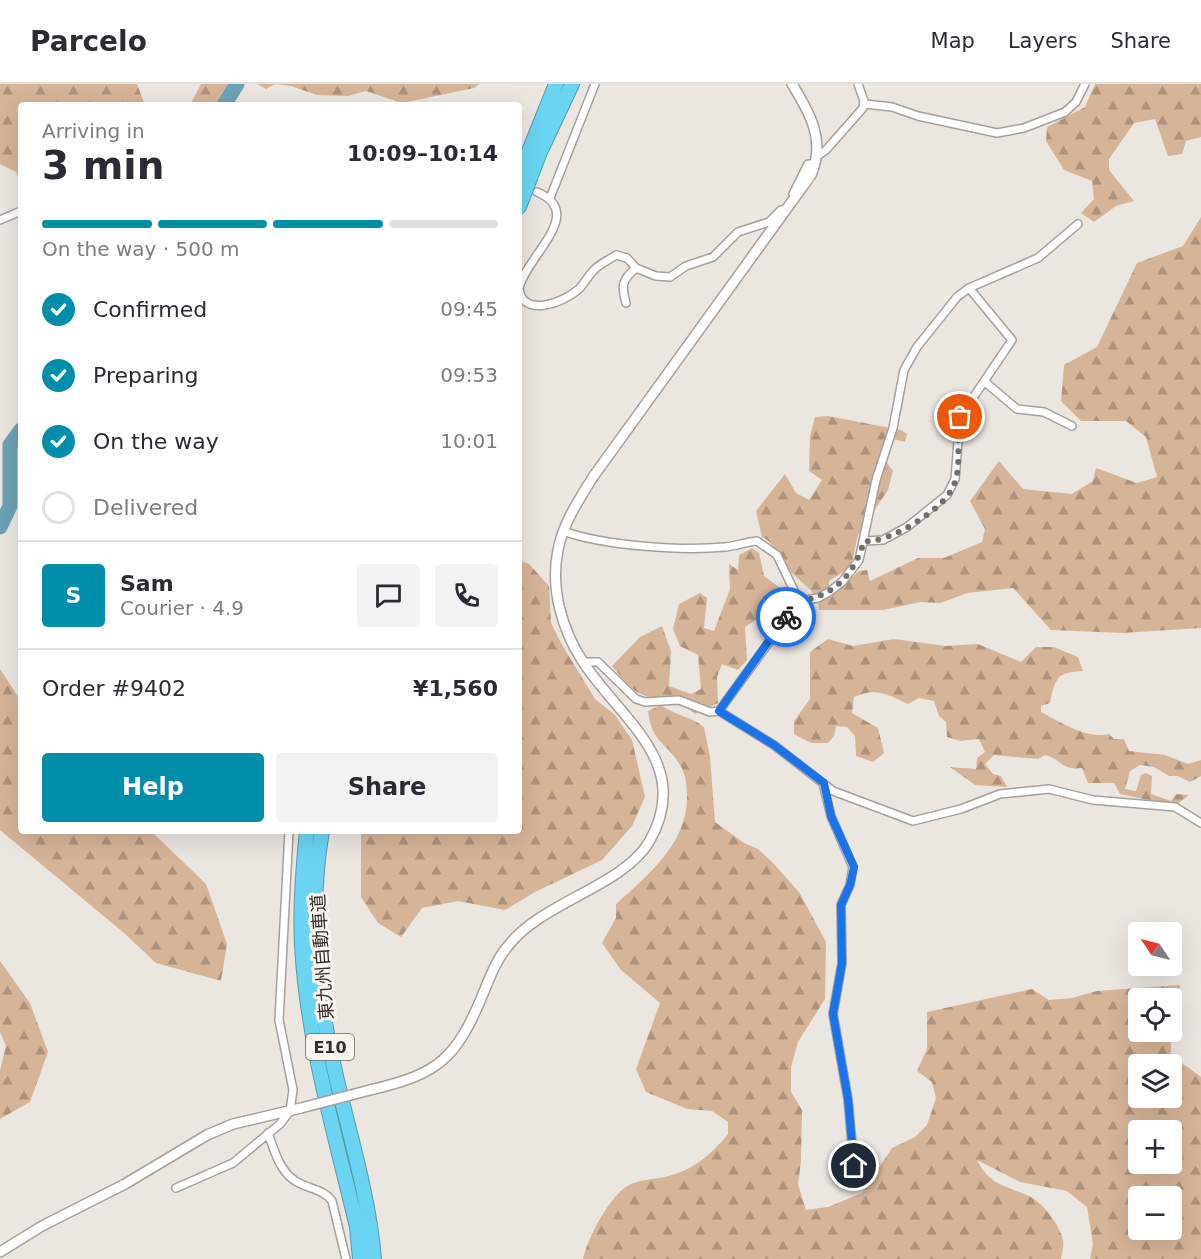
<!DOCTYPE html>
<meta charset="utf-8">
<style>
:root{--surface:#fff;--page:#f2f2f3;--text:#2b2b33;--muted:#7c7c81;--line:#e1e1e2;--accent:#008eab}
body{margin:0;font-family:"DejaVu Sans","Noto Sans JP",sans-serif;background:var(--page);color:var(--text);height:100vh;display:flex;flex-direction:column;font-size:22px;white-space:nowrap}
*{box-sizing:border-box;margin:0}
p{font-size:20px;color:var(--muted)}
.icon{flex:none;width:33px;height:33px;fill:none;stroke:currentColor;stroke-width:2;stroke-linecap:round;stroke-linejoin:round}
.map{position:relative;flex:1;overflow:hidden}
.panel{position:absolute;left:18px;top:18px;width:504px;height:732px;display:flex;flex-direction:column;background:var(--surface);border-radius:6px;box-shadow:0 6px 24px #0002}
.panel>*{flex:none}
.needle{width:39px;rotate:305deg}
.buttons{position:absolute;left:1128px;top:838px;display:grid;gap:12px}
.buttons a{display:grid;place-items:center;width:54px;height:54px;border-radius:6px;background:var(--surface);box-shadow:0 6px 24px #0002;font-size:30px}
.pin{position:absolute;display:grid;place-items:center;width:51px;height:51px;color:#fff;margin:-26px;border:3px solid #fff;border-radius:50%;box-shadow:0 2px 6px #0007}
.courier{position:absolute;display:grid;place-items:center;width:60px;height:60px;margin:-30px;border:4px solid #1a73e8;border-radius:50%;background:#fff;color:#222;box-shadow:0 2px 8px #0007}
.overview em{font-style:normal;font-weight:700}
.overview div{display:flex;flex-direction:column-reverse}
.overview{display:flex;align-items:center;justify-content:space-between;height:102px;padding:0 24px}
h1{font-size:39px;font-weight:700;line-height:45px}
.bar{display:grid;grid-template-columns:repeat(4,1fr);gap:9px 6px;align-content:center;height:72px;padding:0 24px}
.bar i{height:8px;border-radius:4px;background:var(--line)}
.bar .on{background:var(--accent)}
.bar p{grid-column:span 4}
.line{display:flex;align-items:center;gap:15px;padding:0 24px;border-top:2px solid var(--line)}
.line div{flex:1}
.round{display:grid;place-items:center;flex:none;width:63px;height:63px;border-radius:6px;background:var(--page)}
ol{padding:0 24px;list-style:none}
li{display:flex;align-items:center;gap:18px;height:66px}
li p{margin-inline-start:auto}
li .icon{padding:6px;border-radius:50%;background:var(--accent);color:#fff;stroke-width:4}
li:last-child{color:var(--muted)}
li i{width:33px;height:33px;border:3px solid var(--line);border-radius:50%}
.cta{display:flex;gap:12px;margin-top:auto;padding:12px 24px}
.cta a{flex:1;height:69px;border-radius:6px;background:var(--accent);color:#fff;font-size:24px;font-weight:700;line-height:69px;text-align:center}
.cta a+a{background:var(--page);color:var(--text)}
header{display:flex;align-items:center;gap:36px;box-sizing:border-box;height:84px;padding:0 30px;background:var(--surface);border-bottom:2px solid var(--line)}
header strong{font-size:28px}
nav{display:flex;gap:33px;margin-inline-start:auto;font-size:21px}
.map>svg:first-child{display:block}
.forest{fill:url(#forest-firs);fill-rule:evenodd}
.lines{fill:none;stroke-linecap:round;stroke-linejoin:round}
.river{stroke:#6aa3b4;stroke-width:15}
.minor-casing{stroke:#a6a09c;stroke-width:10}
.tertiary-casing{stroke:#a6a09c;stroke-width:12}
.motorway-casing{stroke:#569aac;stroke-width:16}
.minor{stroke:#fff;stroke-width:7}
.tertiary{stroke:#fff;stroke-width:9}
.motorway{stroke:#6ad4f2;stroke-width:14}
.tertiary-bridge-casing{stroke:#a6a09c;stroke-width:12;stroke-linecap:butt}
.tertiary-bridge{stroke:#fff;stroke-width:9}
.done{stroke:#726e6b;stroke-width:6;stroke-dasharray:0 10.8}
.route{stroke:#1a73e8;stroke-width:8}
.labels{text-anchor:middle;dominant-baseline:central;stroke-width:6;stroke-linejoin:round;paint-order:stroke}
.shield{fill:#faf3ee;stroke:#6d6866;stroke-width:1.5}
.shield-label{font-size:16px;font-weight:bold;fill:#302d2b}
.street-label{font-size:18px;fill:#302d2b;stroke:#faf3ee}
</style>
<header>
<strong>Parcelo</strong>
<nav><a>Map</a><a>Layers</a><a>Share</a></nav>
</header>
<div class="map">
<svg width="1201" height="1175" viewBox="0 0 1201 1175">
<defs>
<pattern id="forest-firs" width="22" height="20" patternUnits="userSpaceOnUse" patternTransform="scale(1.5)"><rect width="22" height="20" fill="#d6b498"/><path d="M5 1l3.5 6h-7zM16 11l3.5 6h-7z" fill="#ae937c"/></pattern>
</defs>
<rect width="100%" height="100%" fill="#ece6e1"/>
<path class="forest" d="M0,0H137L145,21H21V100L16,88L0,80Z
M201,0H229L216,21H190Z
M257,0H479L474,4L402,19L366,7L348,12L317,11L291,2L275,0L266,5Z
M1095,0H1201V53L1186,57L1182,70L1168,72L1155,35L1134,39L1109,75V86L1134,117L1116,122L1094,138L1081,129L1094,115L1092,97L1064,86L1046,57L1047,43L1085,23Z
M1201,133V544L1122,549L1051,546L1013,504L967,509L941,519L921,518L883,526H819C818,507 804,502 792,489C780,477 778,461 762,453L756,427L785,390L796,409L809,416L822,396L809,387L810,352L815,333L828,332L901,346L907,350L905,358L893,355L887,379L893,387L888,406L858,451L851,483L829,497L830,512L859,487L867,486L870,497L918,474H944L982,458L985,445L970,417L999,377L1023,405L1072,410L1093,397L1096,384L1137,399L1157,393L1146,353L1126,337H1081L1061,317L1064,281L1097,263L1137,179L1183,162Z
M752,464L759,469L764,492L783,506C776,524 761,533 745,543L747,576L738,586L722,580L717,593L718,619L695,630C672,609 661,621 639,609C628,603 620,591 612,582L640,553L662,542L671,567L669,602L691,610L701,605L698,571L680,562L673,545L679,520L700,509L707,514L704,544L714,547L730,505L729,480L738,486L739,471Z
M519,476L529,480L549,502L551,539L561,559L595,615L615,631L632,656L645,713L632,742L602,776L535,808L505,826L458,817L422,824L401,853L378,839L361,813V747H519Z
M828,555L853,562L894,555L946,562L978,560L1021,578L1036,563H1054L1078,573L1083,587C1057,588 1055,594 1050,619L1041,622V628C1062,639 1086,655 1109,650L1114,655H1124L1129,667L1165,671L1188,680L1201,676V692L1190,698L1178,692H1169L1154,683L1140,681L1130,687L1125,705L1136,707L1141,691L1146,689L1152,692L1151,710L1171,717L1176,710L1189,711L1176,721L1168,720L1120,710L1114,699H1088L1082,684C1061,687 1062,675 1045,671L1038,675L994,671L985,680L993,690L1001,692L1007,703L975,701L950,683L976,685L977,674L985,668L979,655L960,657L947,653L946,638L939,632L934,617L919,614L908,620C888,610 875,603 854,613L852,629L878,644L884,669L873,678L856,672L855,652L847,643L836,642L834,652L828,659H811L794,650V637L810,615V568Z
M0,585L21,617V747H151L206,800L227,860L221,897L156,879L124,849L0,746Z
M661,621C674,631 690,632 704,643L710,673L715,738L744,759L758,765L772,778L799,808L826,858L825,915L798,958L791,983V1008L802,1026L801,1077L798,1100L806,1126L828,1123L862,1109L892,1064L915,1053L927,1041L936,1014L932,998L917,987L927,965V928L1032,905L1049,916L1072,914L1097,907L1180,901L1172,944V915H1138V948H1171V971L1201,993V1175H1090L1093,1160L1087,1123L1067,1107L1020,1098L977,1076C989,1101 1006,1102 1029,1112C1042,1118 1060,1141 1063,1156C1064,1162 1062,1169 1061,1175H583C588,1154 609,1112 629,1101C638,1096 654,1095 665,1093C692,1087 711,1071 728,1050V1038L712,1027L687,1025L646,1008L636,985L660,919L621,886L602,859L616,834V820C648,791 688,759 687,712C687,701 686,691 680,681C667,658 652,660 648,627ZM1138,981H1172V1014H1138ZM1138,1047H1172V1080H1138ZM1138,1113H1172V1146H1138Z
M0,877L30,919L48,968L30,1018L0,1035V987L6,962L0,948Z"/>
<g class="lines">
<path class="river" d="M224,21L237,0
M0,443L10,422V361L21,346"/>
<g class="minor-casing">
<path id="minor" d="M865,20L892,23L918,32L997,49L1024,44L1065,28L1076,18L1085,0
M816,73L826,66L863,24L864,17L858,0
M793,110L808,80H815
M550,114L595,0
M0,136L21,127
M519,204C527,171 587,129 537,108
M519,205C523,234 563,219 579,205C584,200 588,192 593,187C599,180 609,176 616,171L627,174L636,184
M626,219C621,201 622,196 636,184L656,192L670,193L686,182L713,173L738,148L769,138L781,126
M985,298L1017,325L1044,328L1072,342
M563,447C604,462 682,467 725,463C736,462 746,458 757,457L777,471L799,517L818,514L829,508L842,498L859,476L876,396L893,344L904,286L917,263L957,213L969,204L1038,174L1078,140
M864,457L883,456L907,443L947,411L955,395L960,333L1012,256L969,204
M799,517L719,627L774,661L833,707L913,737L961,725L1000,710L1049,705L1093,716L1175,723L1201,739
M583,578H598L636,615L645,618L679,616L710,628L719,627
M823,699L831,732L853,783L850,801L841,821L842,879L833,930L848,1015L854,1082
M268,1049C274,1065 279,1086 294,1096C306,1105 323,1104 332,1117L346,1175
M176,1104L233,1079L280,1040L290,1027L293,1006L279,936L289,747"/>
</g>
<g class="tertiary-casing">
<path id="tertiary" d="M370,1006C439,990 456,975 483,910C490,893 496,876 508,862C542,818 623,802 649,758C694,680 622,637 583,578C562,546 550,504 558,466C563,439 579,416 593,393L811,91C826,57 810,29 792,0
M0,1168L42,1142L125,1100L207,1051L233,1040L301,1024"/>
</g>
<g class="motorway-casing">
<path id="motorway" d="M519,92L556,0
M519,123L540,68L572,0
M307,747C303,785 300,823 302,861C307,956 335,1050 357,1143L360,1175
M322,747C308,827 317,913 336,992C350,1053 369,1113 374,1175"/>
</g>
<use href="#minor" class="minor"/>
<use href="#tertiary" class="tertiary"/>
<use href="#motorway" class="motorway"/>
<g class="tertiary-bridge-casing">
<path id="tertiary-bridge" d="M301,1024L370,1006"/>
</g>
<use href="#tertiary-bridge" class="tertiary-bridge"/>
</g>
<g class="lines">
<path class="done" d="M786,533L799,517C834,513 855,489 864,457C888,460 943,426 953,403C963,382 955,354 960,333"/>
<path class="route" d="M786,533L719,627L774,661L824,699L831,732L854,783L850,801L841,821L842,879L833,930L848,1015L854,1082"/>
</g>
<g class="labels">
<rect class="shield" x="306" y="950" width="48" height="26" rx="4.5"/>
<g class="shield-label">
<text x="330" y="963">E10</text>
</g>
<g class="street-label">
<text transform="translate(322 873) rotate(-94)">東九州自動車道</text>
</g>
</g>
</svg>
<div class="buttons">
<a><svg class="needle" viewBox="-14 -14 28 28"><path d="M0-13l5 13h-10z" fill="#e53935"/><path d="M0 13l5-13h-10z" fill="#7c7c81"/></svg></a>
<a><svg class="icon" aria-label="locate" viewBox="0 0 24 24"><circle cx="12" cy="12" r="6"/><path d="M12 2v4M12 18v4M2 12h4M18 12h4"/></svg></a>
<a><svg class="icon" aria-label="layers" viewBox="0 0 24 24"><path d="M12 4l9 5-9 5-9-5zM3 14l9 5 9-5"/></svg></a>
<a>+</a>
<a>−</a>
</div>
<div class="pin" style="left:960px;top:333px;background:#ea580c"><svg class="icon" aria-label="bag" viewBox="0 0 24 24"><path d="M5 8h14l-1 12H6zM9 8a3 3 0 0 1 6 0"/></svg></div>
<div class="pin" style="left:854px;top:1082px;background:#1f2937"><svg class="icon" aria-label="home" viewBox="0 0 24 24"><path d="M3 11l9-7 9 7M6 9v11h12V9"/></svg></div>
<div class="courier" style="left:786px;top:533px"><svg class="icon" aria-label="bike" viewBox="0 0 24 24"><circle cx="6" cy="16" r="4"/><circle cx="18" cy="16" r="4"/><path d="M6 16l4-8h5l3 8M10 8l3 8H6M13 5h3"/></svg></div>
<section class="panel">
<div class="overview"><div><h1>3 min</h1><p>Arriving in</p></div><em>10:09–10:14</em></div>
<div class="bar"><i class="on"></i><i class="on"></i><i class="on"></i><i></i><p>On the way · 500 m</p></div>
<ol>
<li><svg class="icon" aria-label="check" viewBox="0 0 24 24"><path d="M5 12l5 5 9-10"/></svg>Confirmed<p>09:45</p></li>
<li><svg class="icon" aria-label="check" viewBox="0 0 24 24"><path d="M5 12l5 5 9-10"/></svg>Preparing<p>09:53</p></li>
<li><svg class="icon" aria-label="check" viewBox="0 0 24 24"><path d="M5 12l5 5 9-10"/></svg>On the way<p>10:01</p></li>
<li><i></i>Delivered</li>
</ol>
<div class="line" style="height:108px"><b class="round" style="background:var(--accent);color:#fff">S</b><div><b>Sam</b><p>Courier · 4.9</p></div><a class="round"><svg class="icon" aria-label="chat" viewBox="0 0 24 24"><path d="M4 5h16v11H9l-5 4z"/></svg></a><a class="round"><svg class="icon" aria-label="phone" viewBox="0 0 24 24"><path d="M5 4h4l2 5-3 2q2 4 5 5l2-3 5 2v4C11 20 4 13 5 4z"/></svg></a></div>
<div class="line" style="height:78px"><div>Order #9402</div><b>¥1,560</b></div>
<div class="cta"><a>Help</a><a>Share</a></div>
</section>
</div>
